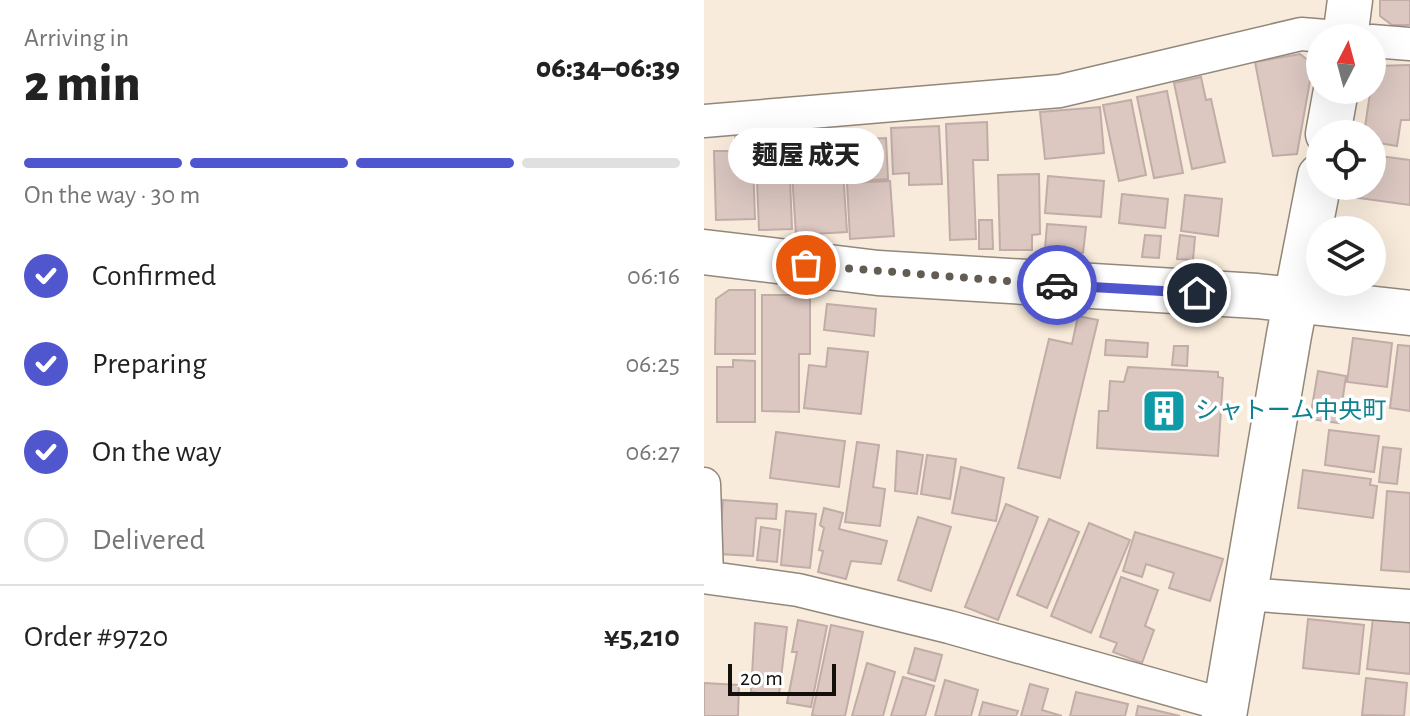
<!DOCTYPE html>
<meta charset="utf-8">
<style>
:root{--surface:#fff;--page:#f2f2f2;--text:#222;--muted:#767676;--line:#e0e0e0;--accent:#5056cd}
body{margin:0;font-family:"Alegreya Sans","Noto Sans JP",sans-serif;background:var(--page);color:var(--text);height:100vh;display:flex;flex-direction:column;font-size:30px;white-space:nowrap}
*{box-sizing:border-box;margin:0}
p{font-size:26px;color:var(--muted)}
.icon{flex:none;width:44px;height:44px;fill:none;stroke:currentColor;stroke-width:2;stroke-linecap:round;stroke-linejoin:round}
.map{position:relative;flex:1;overflow:hidden}
.panel{display:flex;flex-direction:column;background:var(--surface);width:704px}
.panel>*{flex:none}
.needle{width:52px;rotate:6deg}
.buttons{position:absolute;left:602px;top:24px;display:grid;gap:16px}
.buttons a{display:grid;place-items:center;width:80px;height:80px;border-radius:50%;background:var(--surface);box-shadow:0 8px 32px #0002;font-size:40px}
.scale{position:absolute;left:24px;bottom:20px;width:108px;box-sizing:border-box;padding-left:8px;border:4px solid #130f0a;border-top:0;font-size:22px;line-height:28px;white-space:nowrap;color:#130f0a;-webkit-text-stroke:6px #fff;paint-order:stroke}
.pin{position:absolute;display:grid;place-items:center;width:68px;height:68px;color:#fff;margin:-34px;border:4px solid #fff;border-radius:50%;box-shadow:0 2px 8px #0007}
.courier{position:absolute;display:grid;place-items:center;width:80px;height:80px;margin:-40px;border:6px solid #5056cd;border-radius:50%;background:#fff;color:#222;box-shadow:0 2px 10px #0007}
.bubble{position:absolute;height:56px;border-radius:28px;background:var(--surface);box-shadow:0 8px 32px #0002;font-size:26px;font-weight:800;line-height:56px;text-align:center}
.headline em{font-style:normal;font-weight:800}
.headline div{display:flex;flex-direction:column-reverse}
.headline{display:flex;align-items:center;justify-content:space-between;height:136px;padding:0 24px}
h1{font-size:52px;font-weight:800;line-height:60px}
.bar{display:grid;grid-template-columns:repeat(4,1fr);gap:12px 8px;align-content:center;height:96px;padding:0 24px}
.bar i{height:10px;border-radius:6px;background:var(--line)}
.bar .current{background:var(--accent)}
.bar p{grid-column:span 4}
.line{display:flex;align-items:center;gap:20px;padding:0 24px;border-top:2px solid var(--line)}
.line div{flex:1}
ol{padding:0 24px;list-style:none}
li{display:flex;align-items:center;gap:24px;height:88px}
li p{margin-inline-start:auto}
li .icon{padding:8px;border-radius:50%;background:var(--accent);color:#fff;stroke-width:4}
li:last-child{color:var(--muted)}
li i{width:44px;height:44px;border:4px solid var(--line);border-radius:50%}
main{display:flex;flex:1;min-height:0}
.map>svg:first-child{display:block}
.building{fill:#dcc7c1;stroke:#c1aca7;stroke-width:2}
.lines{fill:none;stroke-linecap:round;stroke-linejoin:round}
.street-casing{stroke:#928779;stroke-width:35}
.secondary-casing{stroke:#928779;stroke-width:47}
.street{stroke:#fff;stroke-width:32}
.secondary{stroke:#fff;stroke-width:44}
.done{stroke:#635c53;stroke-width:8;stroke-dasharray:0 14.4}
.route{stroke:#5056cd;stroke-width:10}
.labels{text-anchor:middle;dominant-baseline:central;stroke-width:7;stroke-linejoin:round;paint-order:stroke}
.culture-label{font-size:24px;fill:#0d838f;stroke:#fff;text-anchor:start}
</style>
<main>
<section class="panel">
<div class="headline"><div><h1>2 min</h1><p>Arriving in</p></div><em>06:34–06:39</em></div>
<div class="bar"><i class="current"></i><i class="current"></i><i class="current"></i><i></i><p>On the way · 30 m</p></div>
<ol>
<li><svg class="icon" aria-label="check" viewBox="0 0 24 24"><path d="M5 12l5 5 9-10"/></svg>Confirmed<p>06:16</p></li>
<li><svg class="icon" aria-label="check" viewBox="0 0 24 24"><path d="M5 12l5 5 9-10"/></svg>Preparing<p>06:25</p></li>
<li><svg class="icon" aria-label="check" viewBox="0 0 24 24"><path d="M5 12l5 5 9-10"/></svg>On the way<p>06:27</p></li>
<li><i></i>Delivered</li>
</ol>
<div class="line" style="height:104px"><div>Order #9720</div><b>¥5,210</b></div>
</section>
<div class="map">
<svg width="706" height="716" viewBox="0 0 706 716">
<rect width="100%" height="100%" fill="#f8ebdb"/>
<path class="building" d="M676,0H706V25H688L676,16Z
M596,54L609,64L593,154L569,156L551,62Z
M706,65V120H697L693,146L668,142V134H660L670,66Z
M497,77L502,100L507,99L521,162L488,169L470,83Z
M463,91L479,173L450,178L433,97Z
M427,100L442,175L415,181L399,105Z
M396,107L400,153L341,159L336,112Z
M283,122L284,160H269L272,239L246,240L242,124Z
M235,126L238,184L205,185V173L189,174L187,128Z
M84,129L88,229L55,230L51,131Z
M31,133H48L51,219L12,220L10,151H32Z
M182,138L184,179L143,182L141,140Z
M137,140L143,232L92,235L86,143Z
M668,155L706,160V205L647,197L649,186H668Z
M335,174L336,234L328,235V250H296L294,175Z
M344,176L400,181L397,217L341,213Z
M186,181L190,236L146,239L143,183Z
M418,194L464,199L461,228L415,223Z
M481,195L518,199L514,236L477,231Z
M275,220H288L289,249H275Z
M343,224L382,227L379,253L341,249Z
M441,235L457,236L455,258L438,257Z
M476,235L491,237L489,260L473,259Z
M25,290H51V354H11L12,299Z
M58,295H106V354H95V412L58,411Z
M123,304L172,309L170,336L120,330Z
M374,316L394,320L356,478L314,468L345,339L368,344Z
M649,338L688,343L683,387L643,382Z
M402,340L444,343L443,357L401,355Z
M694,345L706,346V411L686,408Z
M470,346H484L483,366L468,365Z
M124,348L164,352L157,414L100,408L105,365L122,367Z
M29,360L51,361V422H13V367H29Z
M424,367L514,372V377L519,378L514,456L393,448L395,411H404L406,381L420,382Z
M614,371L642,376L635,423L606,419Z
M625,430L675,436L670,472L621,465Z
M72,432L141,441L135,487L66,478Z
M153,442L175,445L169,487L181,489L176,526L141,522Z
M679,447L697,449L693,484L675,482Z
M193,451L219,455L213,494L191,491Z
M223,455L252,459L246,499L217,494Z
M257,467L300,478L292,521L248,513Z
M599,470L667,479L666,485L673,486L669,518L594,508Z
M683,491L706,493V572L677,570Z
M19,500L73,504L72,519L52,518L49,556L15,554Z
M302,504L334,517L294,620L261,607Z
M120,508L139,513L135,529L183,541L177,564L147,561L142,579L114,572L119,551L115,550L120,528L116,525Z
M82,511L112,514L106,568L77,565Z
M214,517L247,527L227,591L194,580Z
M345,519L375,532L343,608L313,595Z
M385,523L426,540L387,633L347,616Z
M57,527L76,530L73,562L53,560Z
M431,532L519,559L506,601L465,588L470,573L442,564L438,577L419,571Z
M417,577L454,590L441,626L450,630L438,663L409,652L413,643L396,637Z
M669,618L706,622V674L663,669Z
M604,619L660,625L655,674L599,668Z
M94,620L123,626L107,707L83,703L93,652H88Z
M51,623L83,627L75,695L47,692Z
M127,625L159,632L141,716H113L108,715Z
M211,648L238,655L231,681L204,673Z
M163,663L191,672L179,716H148Z
M199,677L230,686L221,716H187Z
M662,678L703,683L700,716L658,715Z
M241,680L274,690L267,716H231Z
M0,683L35,685L34,716H0Z
M326,684L344,689L338,710L358,716H317Z
M372,692L424,704L421,716H366Z
M279,702L314,711L312,716H275Z
M434,706L476,716H432Z"/>
<g class="lines">
<g class="street-casing">
<path id="street" d="M668,41L706,44
M0,121L356,91L597,34L647,38
M0,484L3,577
M0,577L94,590L245,627L521,705
M540,594L706,606"/>
</g>
<g class="secondary-casing">
<path id="secondary" d="M641,38L646,0
M624,134L632,90
M0,252L174,273L553,296L706,313
M520,716L585,335L616,176"/>
</g>
<use href="#street" class="street"/>
<use href="#secondary" class="secondary"/>
</g>
<g class="lines">
<path class="done" d="M102,265L353,285"/>
<path class="route" d="M353,285L493,293"/>
</g>
<defs>
<g id="building-square" transform="scale(2.3)"><rect x="-9" y="-9" width="18" height="18" rx="4" fill="#0f9aa8" stroke="#fff"/><path d="M-4-6H4V6H1V3H-1V6H-4ZM-2.5-4.3h1.7v1.8h-1.7ZM.8-4.3h1.7v1.8H.8ZM-2.5-1h1.7V.8h-1.7ZM.8-1h1.7V.8H.8Z" fill="#fff"/></g>
</defs>
<g fill-rule="evenodd">
<use href="#building-square" x="460" y="411"/>
</g>
<g class="labels">
<g class="culture-label">
<text x="491" y="411">シャトーム中央町</text>
</g>
</g>
</svg>
<div class="buttons">
<a><svg class="needle" viewBox="-14 -14 28 28"><path d="M0-13l5 13h-10z" fill="#e53935"/><path d="M0 13l5-13h-10z" fill="#767676"/></svg></a>
<a><svg class="icon" aria-label="locate" viewBox="0 0 24 24"><circle cx="12" cy="12" r="6"/><path d="M12 2v4M12 18v4M2 12h4M18 12h4"/></svg></a>
<a><svg class="icon" aria-label="layers" viewBox="0 0 24 24"><path d="M12 4l9 5-9 5-9-5zM3 14l9 5 9-5"/></svg></a>
</div>
<div class="scale">20 m</div>
<div class="pin" style="left:102px;top:265px;background:#ea580c"><svg class="icon" aria-label="bag" viewBox="0 0 24 24"><path d="M5 8h14l-1 12H6zM9 8a3 3 0 0 1 6 0"/></svg></div>
<div class="pin" style="left:493px;top:293px;background:#1f2937"><svg class="icon" aria-label="home" viewBox="0 0 24 24"><path d="M3 11l9-7 9 7M6 9v11h12V9"/></svg></div>
<div class="courier" style="left:353px;top:285px"><svg class="icon" aria-label="car" viewBox="0 0 24 24"><path d="M5 17H2v-5l4-1 3-4h7l3 4 3 1v5h-3M9 17h6M6 11h13"/><circle cx="7" cy="17" r="2"/><circle cx="17" cy="17" r="2"/></svg></div>
<div class="bubble" style="left:24px;top:128px;width:156px">麺屋 成天</div>
</div>
</main>
